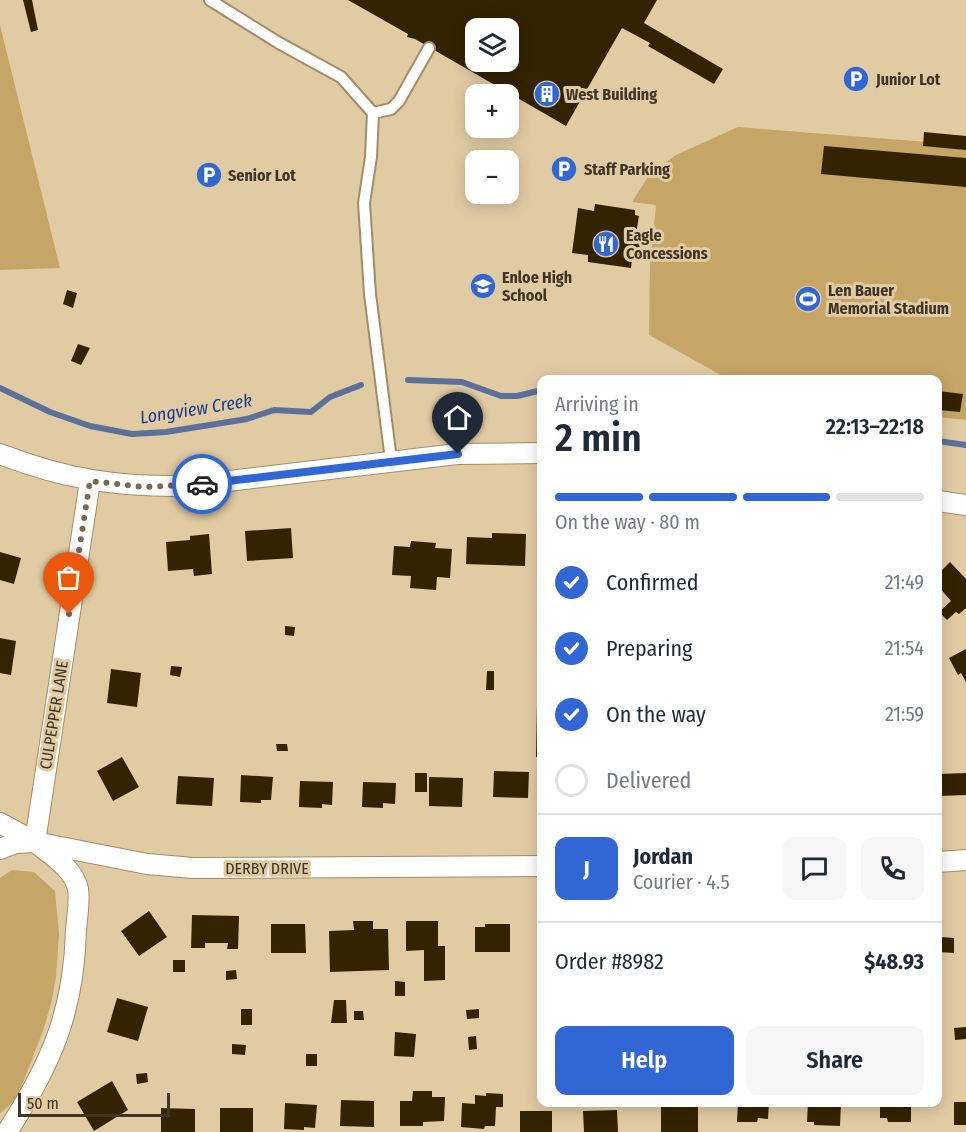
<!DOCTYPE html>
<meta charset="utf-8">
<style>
:root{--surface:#fff;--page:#f6f6f7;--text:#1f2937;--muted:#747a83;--line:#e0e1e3;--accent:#3167d5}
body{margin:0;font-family:"Fira Sans Condensed",sans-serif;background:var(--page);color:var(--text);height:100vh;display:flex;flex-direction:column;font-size:22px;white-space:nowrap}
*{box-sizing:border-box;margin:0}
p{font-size:20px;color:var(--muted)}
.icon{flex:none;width:33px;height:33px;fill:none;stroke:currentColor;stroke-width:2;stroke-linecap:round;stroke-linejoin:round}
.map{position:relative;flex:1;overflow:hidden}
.drawer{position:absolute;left:537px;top:375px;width:405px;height:732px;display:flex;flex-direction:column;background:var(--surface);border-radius:12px;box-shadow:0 3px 15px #0003}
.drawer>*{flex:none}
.fabs{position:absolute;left:465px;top:18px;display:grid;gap:12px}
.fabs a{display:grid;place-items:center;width:54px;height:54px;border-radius:12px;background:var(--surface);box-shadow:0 3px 15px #0003;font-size:30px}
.scale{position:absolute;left:18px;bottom:15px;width:152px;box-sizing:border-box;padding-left:6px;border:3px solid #3e3525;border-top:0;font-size:16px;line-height:21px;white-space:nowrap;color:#3e3525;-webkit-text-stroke:4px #e1cba3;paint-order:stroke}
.pin{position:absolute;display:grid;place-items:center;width:51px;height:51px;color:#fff;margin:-62px -26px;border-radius:50% 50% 50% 0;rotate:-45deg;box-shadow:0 0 6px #0007}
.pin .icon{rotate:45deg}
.courier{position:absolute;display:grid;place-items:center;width:60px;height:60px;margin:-30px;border:4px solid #3167d5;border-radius:50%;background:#fff;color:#222;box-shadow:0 2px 8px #0007}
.summary em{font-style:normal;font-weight:600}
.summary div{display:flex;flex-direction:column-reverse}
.summary{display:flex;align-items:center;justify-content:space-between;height:102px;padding:0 18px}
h1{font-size:39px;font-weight:600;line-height:45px}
.bar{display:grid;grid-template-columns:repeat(4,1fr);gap:9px 6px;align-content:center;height:72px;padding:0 18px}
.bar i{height:8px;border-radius:4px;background:var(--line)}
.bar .selected{background:var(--accent)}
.bar p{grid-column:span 4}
.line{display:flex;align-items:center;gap:15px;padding:0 18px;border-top:2px solid var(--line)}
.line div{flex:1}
.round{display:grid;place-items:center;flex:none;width:63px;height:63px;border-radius:12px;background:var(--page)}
ol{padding:0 18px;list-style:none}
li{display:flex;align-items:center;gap:18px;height:66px}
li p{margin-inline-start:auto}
li .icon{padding:6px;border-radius:50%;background:var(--accent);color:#fff;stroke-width:4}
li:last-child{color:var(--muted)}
li i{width:33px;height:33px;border:3px solid var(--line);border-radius:50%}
.primary-button{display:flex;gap:12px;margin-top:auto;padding:12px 18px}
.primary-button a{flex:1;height:69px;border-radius:12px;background:var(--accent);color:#fff;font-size:24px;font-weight:600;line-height:69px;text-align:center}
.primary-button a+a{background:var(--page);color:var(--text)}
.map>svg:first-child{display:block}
.green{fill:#c6a667}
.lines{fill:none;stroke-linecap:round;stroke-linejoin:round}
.stream{stroke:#5b719b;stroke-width:6}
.building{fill:#342300;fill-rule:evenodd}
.service-casing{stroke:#a28d66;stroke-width:14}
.minor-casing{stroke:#a28d66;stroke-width:22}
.service{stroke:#fff;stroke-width:10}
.minor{stroke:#fff;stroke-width:20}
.done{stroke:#776a51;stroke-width:6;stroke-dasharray:0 10.8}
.route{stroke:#3167d5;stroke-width:8}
.labels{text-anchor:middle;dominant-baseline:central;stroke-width:6;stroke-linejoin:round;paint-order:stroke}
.poi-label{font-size:16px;font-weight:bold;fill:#3e3525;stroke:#e1cba3;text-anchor:start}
.street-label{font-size:16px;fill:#3e3525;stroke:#e1cba3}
.water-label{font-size:18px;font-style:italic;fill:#153b89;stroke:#e1cba3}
</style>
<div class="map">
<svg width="966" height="1132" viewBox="0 0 966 1132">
<rect width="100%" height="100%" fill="#e1cba3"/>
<path class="green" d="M0,25L60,268L0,270Z
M738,127L966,145V420L938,417V380L728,379L649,335L650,264L656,205L632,202L649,175L676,155Z
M12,870L34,872L55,891L59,934L56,977L52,1000L43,1031L17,1098L0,1114V878Z"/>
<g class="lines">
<path class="stream" d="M408,380L462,382L501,396H517L542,390
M0,388L50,412L90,426L132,434L166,432L247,419L274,410L311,412L330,397L361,385
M938,441L966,445"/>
</g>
<path class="building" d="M23,0H32L38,30L31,32Z
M348,0H657L644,23L723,69L714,84L648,46L650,43L622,28L566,126L415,39L407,37L408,34ZM476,28H508V62H476Z
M924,132L966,136V150L923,146Z
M824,146L966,158V187L821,174Z
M595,204L635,210V215L639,216L636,234L641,235L638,260L632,259L631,268L588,262V255L572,253L578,208L594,211Z
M67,290L77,293L73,308L63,304Z
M78,344L90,348L81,365L71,361Z
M938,391L963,394L960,412L938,410Z
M291,528L293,558L247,561L245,531Z
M492,533L526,534L525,566L466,564L467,537L492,538Z
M209,534L212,574L194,576L193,569L168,571L166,542L190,540V536Z
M411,541L436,543L435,548L452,549L450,578L437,577L436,590L410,588L411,576L392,575L394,546L410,547Z
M0,552L21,558L14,584L0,580Z
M950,562L966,579V608L959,614L956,612L947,620L939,612L951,601L938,586V574Z
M285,626L295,627L294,636L285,635Z
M0,638L16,641L11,675L0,673Z
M966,649V682L961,673L958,675L949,658Z
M171,666L182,667L180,677L170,675Z
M111,669L141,673L137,707L107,703Z
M487,671H494V690H486Z
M537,703H542V757H536Z
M276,744H287L288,751H277Z
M122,757L139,787L113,801L97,771Z
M494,771L529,772L528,798L493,797Z
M415,773H427V792H415Z
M966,773V795L938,796V774Z
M241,775L273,777L271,800H261V803L240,802Z
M178,776L214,778L212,806L176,804Z
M429,777L463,778L462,807L429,806Z
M300,781L333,782L332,805L322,804V808L299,807Z
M363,782L396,783L395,804L383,803V808L362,807Z
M149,911L167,937L139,956L121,931Z
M192,915L239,916L238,949H227L228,943H205V948H191Z
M353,921H373V929H388L389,970L330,972L329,931L354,930Z
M406,921H438V946H445V980L424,981V950L406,951Z
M938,922H942L941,937L954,938V953L938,952Z
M271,924H305L306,953H271Z
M485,924H510V952H475V927H485Z
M173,960H185V972H173Z
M236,970L237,979L226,980V971Z
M395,981L405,982V996H395Z
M117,998L148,1007L138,1041L107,1032Z
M334,1000H346L347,1023H331Z
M241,1009H252V1025H241Z
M479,1009V1018L467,1019L466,1010Z
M354,1011H363L364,1020H354Z
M966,1027V1039L955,1040L954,1028Z
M395,1032L416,1034L414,1057L394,1056Z
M476,1036L477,1049L469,1050L468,1037Z
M232,1044L246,1045L245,1055L232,1054Z
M306,1054H317V1066H306Z
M147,1073L148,1082L137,1084L136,1074Z
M112,1081L128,1110L94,1131L77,1102Z
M413,1091H432V1097H445L444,1121L423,1122V1126H400V1101H412Z
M486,1093L503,1094V1107H496L495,1126H485L484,1129L461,1127L462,1103L475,1104V1095L486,1096Z
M341,1100L374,1101V1127L340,1126Z
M661,1102H678V1106H698V1132H661Z
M738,1102H769L768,1119L758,1118L757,1122H737Z
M808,1102L841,1103L840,1126L814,1125V1122H807Z
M880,1102H911V1122H888L887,1118H880Z
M954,1102H966V1125H954Z
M285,1103L317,1105L315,1128L304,1127V1130L284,1129Z
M161,1108L195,1109V1132H161Z
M220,1108H253V1132H220Z
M617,1110L618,1132H584L583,1111Z
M520,1111H552V1132H520Z"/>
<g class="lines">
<g class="service-casing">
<path id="service" d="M210,0L279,43L341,77L373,113L371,157L364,203L370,294L391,460
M373,113L391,109L399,101L429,48"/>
</g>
<g class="minor-casing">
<path id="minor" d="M0,454C65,479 116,487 186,486L457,454L542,453
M938,501L966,505
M0,823L35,842L147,864L193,868L542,866
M35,842L90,481
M0,849L16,843L35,842C49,854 74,868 78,889C80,901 77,917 76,930C74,1012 51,1064 7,1132
M938,862L966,860"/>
</g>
<use href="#service" class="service"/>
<use href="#minor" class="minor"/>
</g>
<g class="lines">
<path class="done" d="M69,614L90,481L143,487L202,484"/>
<path class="route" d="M202,484L458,454"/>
</g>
<defs>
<g id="parking-disc" transform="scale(1.35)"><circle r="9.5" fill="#3167d5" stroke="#e1cba3"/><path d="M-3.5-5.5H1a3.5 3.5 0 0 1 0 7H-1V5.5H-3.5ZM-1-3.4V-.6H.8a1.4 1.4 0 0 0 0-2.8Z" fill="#fff"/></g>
<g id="building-disc" transform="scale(1.35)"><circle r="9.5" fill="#3167d5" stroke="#e1cba3"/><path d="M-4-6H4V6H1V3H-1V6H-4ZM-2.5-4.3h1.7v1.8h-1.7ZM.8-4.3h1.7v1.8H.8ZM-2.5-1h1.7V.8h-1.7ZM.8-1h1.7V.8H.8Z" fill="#fff"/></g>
<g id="restaurant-disc" transform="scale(1.35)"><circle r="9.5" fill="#3167d5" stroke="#e1cba3"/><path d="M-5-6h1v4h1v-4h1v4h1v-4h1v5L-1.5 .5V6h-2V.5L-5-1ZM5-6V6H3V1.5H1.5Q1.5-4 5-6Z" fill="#fff"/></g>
<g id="school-disc" transform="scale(1.35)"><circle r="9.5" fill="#3167d5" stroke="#e1cba3"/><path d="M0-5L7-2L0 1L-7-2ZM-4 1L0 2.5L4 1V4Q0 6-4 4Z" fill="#fff"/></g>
<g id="stadium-disc" transform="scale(1.35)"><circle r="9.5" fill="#3167d5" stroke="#e1cba3"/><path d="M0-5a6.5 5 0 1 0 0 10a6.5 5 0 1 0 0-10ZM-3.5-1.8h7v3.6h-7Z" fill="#fff"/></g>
</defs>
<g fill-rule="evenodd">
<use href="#parking-disc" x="856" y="79"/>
<use href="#building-disc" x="547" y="94"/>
<use href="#parking-disc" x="564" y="169"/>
<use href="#parking-disc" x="209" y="175"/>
<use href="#restaurant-disc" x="606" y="244"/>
<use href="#school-disc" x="483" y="286"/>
<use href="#stadium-disc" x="808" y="299"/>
</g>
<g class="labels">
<g class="poi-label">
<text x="876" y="79">Junior Lot</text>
<text x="566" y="94">West Building</text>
<text x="584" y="169">Staff Parking</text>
<text x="228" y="175">Senior Lot</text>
<text x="626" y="235">Eagle<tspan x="626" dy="18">Concessions</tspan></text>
<text x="502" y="277">Enloe High<tspan x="502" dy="18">School</tspan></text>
<text x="828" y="290">Len Bauer<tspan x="828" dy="18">Memorial Stadium</tspan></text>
</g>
<g class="street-label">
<text transform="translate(54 715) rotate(-81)">CULPEPPER LANE</text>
<text x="267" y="868">DERBY DRIVE</text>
</g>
<g class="water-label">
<text transform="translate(196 409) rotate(-9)">Longview Creek</text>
</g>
</g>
</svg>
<div class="fabs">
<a><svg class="icon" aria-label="layers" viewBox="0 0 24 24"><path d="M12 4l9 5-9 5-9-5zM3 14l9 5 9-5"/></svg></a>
<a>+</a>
<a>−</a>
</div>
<div class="scale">50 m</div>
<div class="pin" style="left:69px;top:614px;background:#ea580c"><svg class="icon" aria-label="bag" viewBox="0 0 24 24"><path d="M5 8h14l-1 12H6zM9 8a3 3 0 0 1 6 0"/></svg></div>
<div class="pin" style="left:458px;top:454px;background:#1f2937"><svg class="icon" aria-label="home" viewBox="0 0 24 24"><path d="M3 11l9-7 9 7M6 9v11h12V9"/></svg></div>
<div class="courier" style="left:202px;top:484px"><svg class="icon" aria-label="car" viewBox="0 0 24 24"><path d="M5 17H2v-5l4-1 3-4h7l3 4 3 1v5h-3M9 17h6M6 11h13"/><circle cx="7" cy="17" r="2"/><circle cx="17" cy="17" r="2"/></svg></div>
<section class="drawer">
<div class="summary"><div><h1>2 min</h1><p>Arriving in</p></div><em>22:13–22:18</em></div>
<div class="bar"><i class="selected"></i><i class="selected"></i><i class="selected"></i><i></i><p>On the way · 80 m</p></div>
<ol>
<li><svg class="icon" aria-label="check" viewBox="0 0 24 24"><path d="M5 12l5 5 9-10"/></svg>Confirmed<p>21:49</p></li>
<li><svg class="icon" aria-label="check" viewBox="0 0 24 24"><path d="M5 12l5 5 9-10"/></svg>Preparing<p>21:54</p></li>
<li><svg class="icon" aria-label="check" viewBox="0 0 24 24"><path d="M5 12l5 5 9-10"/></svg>On the way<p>21:59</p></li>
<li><i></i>Delivered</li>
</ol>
<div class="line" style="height:108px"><b class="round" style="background:var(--accent);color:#fff">J</b><div><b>Jordan</b><p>Courier · 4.5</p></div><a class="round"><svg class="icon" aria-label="chat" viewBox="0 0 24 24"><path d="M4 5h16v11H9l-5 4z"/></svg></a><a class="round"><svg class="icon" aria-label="phone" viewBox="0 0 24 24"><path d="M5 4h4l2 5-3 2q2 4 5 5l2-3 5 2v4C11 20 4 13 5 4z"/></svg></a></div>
<div class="line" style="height:78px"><div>Order #8982</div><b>$48.93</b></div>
<div class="primary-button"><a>Help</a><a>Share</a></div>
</section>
</div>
